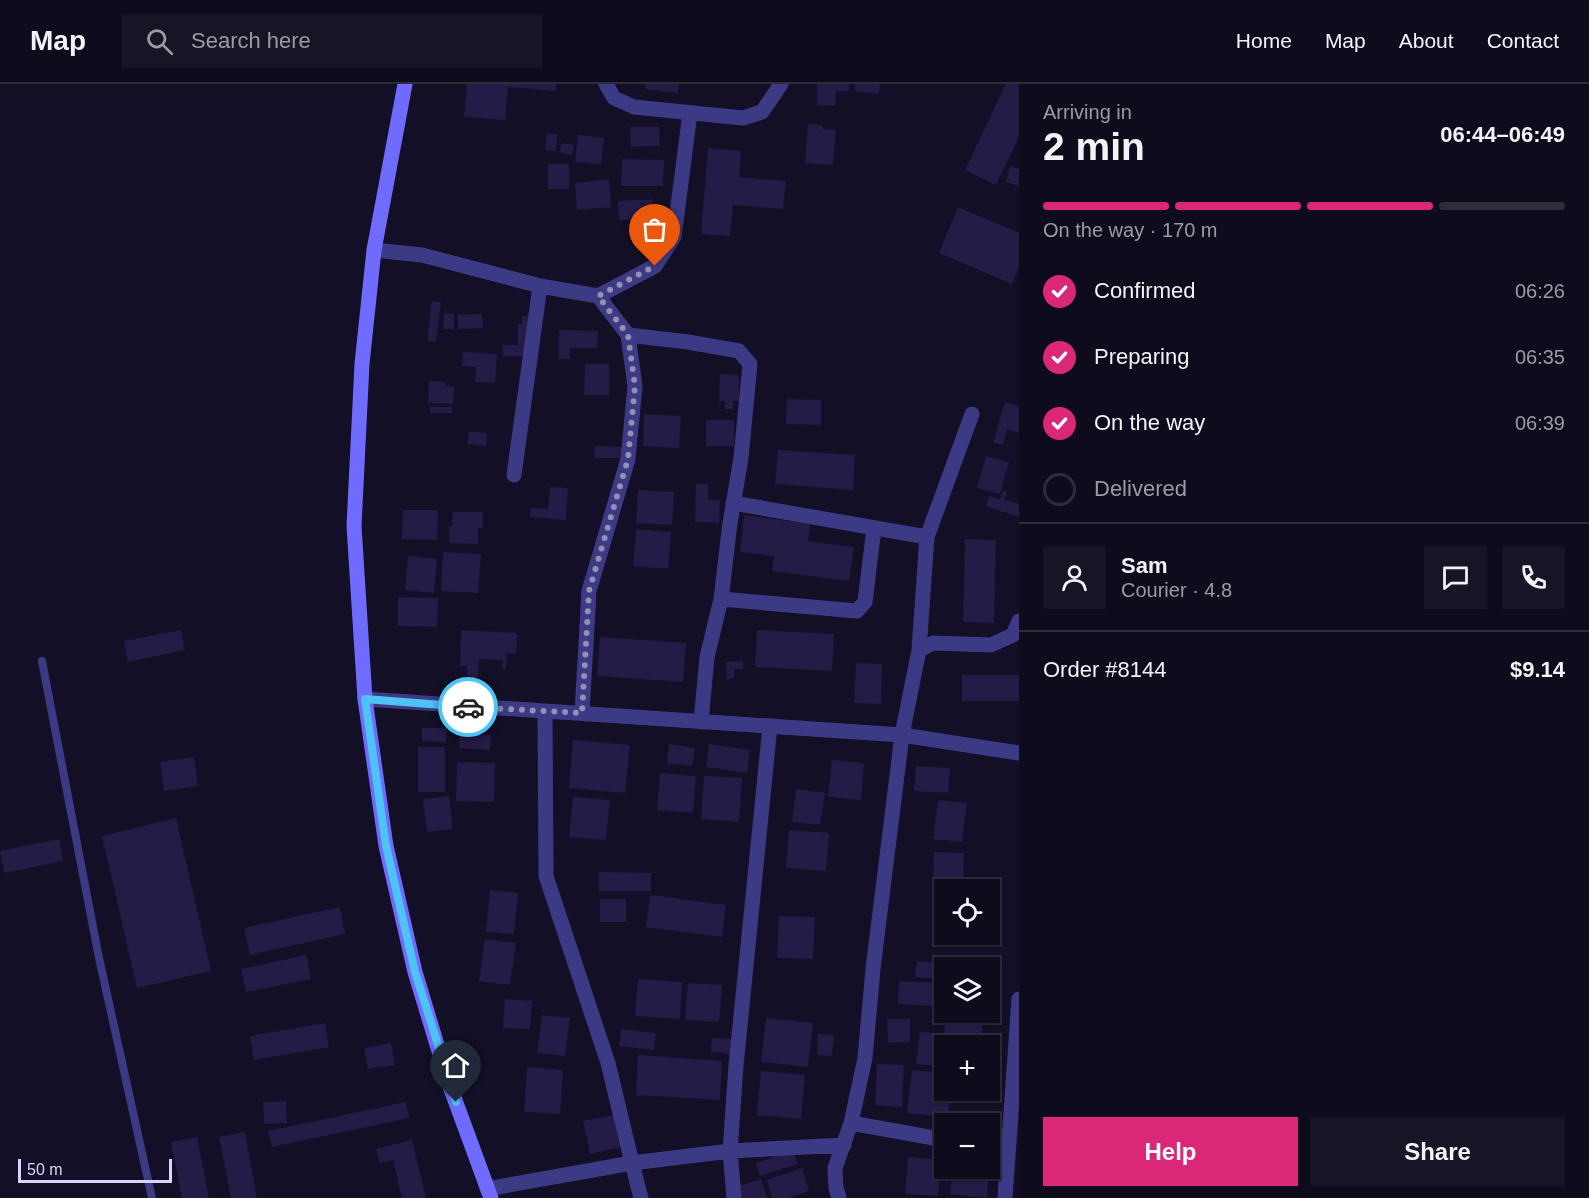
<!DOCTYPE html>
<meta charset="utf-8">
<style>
:root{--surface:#0e0b1c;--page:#171425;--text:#f1f3f6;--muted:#9b9ba3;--line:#2e2b3b;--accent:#db2777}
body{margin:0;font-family:Helvetica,sans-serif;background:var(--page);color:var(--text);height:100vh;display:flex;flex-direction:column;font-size:22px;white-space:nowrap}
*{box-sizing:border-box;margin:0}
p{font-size:20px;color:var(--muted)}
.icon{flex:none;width:33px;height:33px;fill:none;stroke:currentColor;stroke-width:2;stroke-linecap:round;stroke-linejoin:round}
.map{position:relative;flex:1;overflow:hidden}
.sheet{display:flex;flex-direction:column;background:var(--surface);width:570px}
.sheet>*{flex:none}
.fabs{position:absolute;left:934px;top:795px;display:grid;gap:12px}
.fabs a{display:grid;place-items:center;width:66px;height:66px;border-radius:0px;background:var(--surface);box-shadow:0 2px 4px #0004,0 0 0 2px var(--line);font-size:30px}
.scale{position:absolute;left:18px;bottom:15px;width:154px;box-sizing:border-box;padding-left:6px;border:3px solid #d9d4ff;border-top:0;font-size:16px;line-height:21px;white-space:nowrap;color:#d9d4ff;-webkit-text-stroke:4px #130f26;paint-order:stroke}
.pin{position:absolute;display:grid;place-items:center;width:51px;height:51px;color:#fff;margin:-62px -26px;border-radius:50% 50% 50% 0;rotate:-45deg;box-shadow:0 0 6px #0007}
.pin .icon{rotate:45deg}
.courier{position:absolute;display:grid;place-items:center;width:60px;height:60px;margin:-30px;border:4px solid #4fc3f7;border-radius:50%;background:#fff;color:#222;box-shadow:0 2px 8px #0007}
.summary em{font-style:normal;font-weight:700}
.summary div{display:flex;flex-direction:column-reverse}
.summary{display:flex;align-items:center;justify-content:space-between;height:102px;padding:0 24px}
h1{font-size:39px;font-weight:700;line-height:45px}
.bar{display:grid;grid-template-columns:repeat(4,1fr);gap:9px 6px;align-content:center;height:72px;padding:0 24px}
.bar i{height:8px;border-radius:4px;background:var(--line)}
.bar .active{background:var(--accent)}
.bar p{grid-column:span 4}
.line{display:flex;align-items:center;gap:15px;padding:0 24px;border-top:2px solid var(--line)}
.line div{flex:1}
.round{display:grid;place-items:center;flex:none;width:63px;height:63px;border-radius:0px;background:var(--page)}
ol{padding:0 24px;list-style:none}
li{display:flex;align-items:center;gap:18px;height:66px}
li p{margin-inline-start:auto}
li .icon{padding:6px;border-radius:50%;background:var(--accent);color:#fff;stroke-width:4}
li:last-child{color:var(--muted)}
li i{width:33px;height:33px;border:3px solid var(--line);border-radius:50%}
.primary-button{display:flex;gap:12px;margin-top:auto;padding:12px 24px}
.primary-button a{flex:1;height:69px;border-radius:0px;background:var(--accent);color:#fff;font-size:24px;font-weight:700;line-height:69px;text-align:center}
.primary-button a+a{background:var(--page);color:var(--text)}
header{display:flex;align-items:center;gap:36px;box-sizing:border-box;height:84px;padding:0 30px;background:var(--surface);border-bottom:2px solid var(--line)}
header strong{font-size:28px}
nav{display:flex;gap:33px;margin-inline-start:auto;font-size:21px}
.search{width:420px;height:54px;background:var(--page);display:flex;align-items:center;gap:15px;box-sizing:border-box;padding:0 21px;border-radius:0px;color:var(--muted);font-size:22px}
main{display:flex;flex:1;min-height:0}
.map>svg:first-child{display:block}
.building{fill:#241b47}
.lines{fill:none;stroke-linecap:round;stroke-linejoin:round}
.lane{stroke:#3d3a85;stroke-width:8}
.street{stroke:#3d3a85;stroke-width:15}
.secondary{stroke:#6f6bff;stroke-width:15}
.done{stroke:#948fb3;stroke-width:6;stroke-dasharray:0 10.8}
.route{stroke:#4fc3f7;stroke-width:8}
</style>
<header>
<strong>Map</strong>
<div class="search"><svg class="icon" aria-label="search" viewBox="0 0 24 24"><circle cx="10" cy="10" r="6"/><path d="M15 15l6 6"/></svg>Search here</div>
<nav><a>Home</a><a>Map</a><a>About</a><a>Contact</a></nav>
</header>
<main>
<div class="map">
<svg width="1019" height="1114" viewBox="0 0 1019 1114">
<rect width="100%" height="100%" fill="#130f26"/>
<path class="building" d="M467,0H557L556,7L508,3L505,36L464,33Z
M646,0H679L678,9L645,5Z
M817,0H849V7H836L835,22L817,21Z
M855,0H880L879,10L855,7Z
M1006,0H1019V52L996,101L965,86Z
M808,40L822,41V45L836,46L833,81L805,79Z
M630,43H659L660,62L631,63Z
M547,49L557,50L556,67L545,66Z
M578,51L604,54L601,80L575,78Z
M562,59L574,61L572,71L559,68Z
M708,64L741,67L739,93L786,97L783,125L733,121L730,152L701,150Z
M622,75L664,76L663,102H621Z
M548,80H569V105H548Z
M1010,82L1019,85V102L1006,98Z
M609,95L611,123L577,126L575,99Z
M653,115V135L619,136L618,117Z
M958,123L1019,149V183L1012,200L939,169Z
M432,217L441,218L436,258L427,257Z
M444,229L454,230V245H443Z
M482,230L483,244L458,245V231Z
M522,232H529L528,272H503V261H518V240H522Z
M559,246L598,247L597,264H570V275H559Z
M463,268L497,270L495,299L475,298L476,283L462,282Z
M585,280H609V311H584Z
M720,290L739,291V317H733V325H725V317H719Z
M429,297L445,298V302L454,303L453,320L428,319Z
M787,315L821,316V341L786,340Z
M1005,318L1019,322V349L1007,345L1003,361L993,359Z
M430,323H451L452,329H430Z
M644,330L681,332L679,364L643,362Z
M706,336H734V362H706Z
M469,347L487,349L486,362L467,360Z
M595,362L625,363V374H594Z
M778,366L855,371L853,406L775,400Z
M986,372L1009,378L1000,410L977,404Z
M696,400H708V415L720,416L719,439L695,438Z
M550,403L568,404L566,436L530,433L531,424L548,425Z
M638,406L674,408L672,441L636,439Z
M1003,407L1007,408L1004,416L1019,420V433L986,422L989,412L1000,415Z
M403,426H438L437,456L402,455Z
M453,428H483V444H478V460L449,459V442H452Z
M744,431L810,440L808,457L854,463L849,497L772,487L774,472L740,468Z
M636,445L671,448L668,485L633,482Z
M965,455L996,456L994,539L963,538Z
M443,468L481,470L478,509L441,507Z
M408,472L437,475L434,509L405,506Z
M398,513L438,514L437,543L398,542Z
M181,546L185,566L128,578L124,557Z
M461,546L517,549L516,570L507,569L506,585H502L503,576L479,575L478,593H467V582H460Z
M757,546L834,550L832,587L755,583Z
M600,553L686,559L683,598L597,592Z
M743,577V585H734V594L727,595L726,578Z
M856,579L882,580L881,620L854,619Z
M962,591H1019V617H962Z
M422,644H447L446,658L422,657Z
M460,649L491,651L490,666L459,664Z
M573,656L630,661L625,709L569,704Z
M669,660L695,664L692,682L667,679Z
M709,660L750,666L747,689L706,683Z
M418,663H445V708H418Z
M194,673L198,702L164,707L160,678Z
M832,676L864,679L861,716L828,713Z
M457,678L495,679L494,718L456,717Z
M916,682L950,684L948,709L914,707Z
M660,689L696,692L693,729L657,726Z
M704,692L742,694L739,738L701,735Z
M796,705L825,709L820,741L792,738Z
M449,712L453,745L427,748L423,715Z
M573,713L610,716L606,756L569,753Z
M938,716L967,719L962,758L933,755Z
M176,734L211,887L137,904L102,752Z
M789,746L829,749L826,787L786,784Z
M59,755L63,777L4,789L0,767Z
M934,768L964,769L963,806H933Z
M599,788L651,789V807H599Z
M490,806L518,809L514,850L486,848Z
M650,811L726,821L722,853L646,843Z
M600,815H626V838H600Z
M340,823L345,850L250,871L244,844Z
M779,832L815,833L813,875L777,874Z
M485,855L516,859L510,901L479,897Z
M306,871L311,895L246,908L241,885Z
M955,873L986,875L985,884H954Z
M917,877L949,880V884H945V896L915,893Z
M638,895L682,898L680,935L635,932Z
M899,897L936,899L934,922L898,920Z
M688,899L722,901L719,938L685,936Z
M505,915L532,917L530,945L503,944Z
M946,930L983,933L981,954L944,951Z
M542,931L570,934L565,972L537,969Z
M766,934L813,939L808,983L761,978Z
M887,935H910V958L888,959Z
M325,939L329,963L254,976L250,952Z
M621,945L656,949L654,966L619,962Z
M920,948L943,950L939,982L916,980Z
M818,950L834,951L832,972L817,971Z
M712,954L732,955L731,970L711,968Z
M391,959L395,981L368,985L364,964Z
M638,971L722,977L720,1016L636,1011Z
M877,980L904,981L902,1023L875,1021Z
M527,983L563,986L560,1030L524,1028Z
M912,986L945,989V1006H950L948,1033L907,1029Z
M761,987L805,991L801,1035L757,1031Z
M286,1017L287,1039L264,1040L263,1018Z
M406,1018L409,1034L272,1063L268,1047Z
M613,1031L620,1063L590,1070L583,1037Z
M245,1048L257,1114H231L219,1053Z
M197,1053L209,1114H182L171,1058Z
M412,1056L426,1114H402L393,1076L380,1079L376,1065Z
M793,1067L798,1080L760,1092L756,1079Z
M908,1073L941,1076L938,1112L905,1110Z
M802,1084L809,1107L788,1114H772L767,1096Z
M953,1084H989L987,1114L950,1110Z
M761,1095L767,1114H739L736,1103Z"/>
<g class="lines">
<path class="lane" d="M42,577L99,874L152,1114"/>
<path class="street" d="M606,0L614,14L634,23L743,34L762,28L781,0
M374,166L422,171L540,202L598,212L628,251L635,302L628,375L589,507L582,629
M598,212L655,182L674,153L690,29
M628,251L688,258L739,267L750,280L741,374L730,439L721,515L707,573L701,638
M514,391L540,202
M733,419L927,453
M721,515L857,527L865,518L874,444
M919,566L927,453L972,330
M365,615L902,651L1019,669
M545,629L546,792L608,979L632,1079L730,1067L736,982L770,642
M851,1039L945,1056
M487,1105L632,1079L641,1114
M734,1114L730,1067L844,1061
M839,1114L836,1104L835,1084L851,1039L865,974L873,885L902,651L919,566L933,559L991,561L1013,551L1019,537
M1005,1114L1019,915"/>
<path class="secondary" d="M405,0L374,166L362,280L354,442L365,615L386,762L415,888L448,997L491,1114"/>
</g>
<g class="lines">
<path class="done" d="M468,623L582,629L589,507L628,375L635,302L628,251L598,212L655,182"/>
<path class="route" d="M456,1018L415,888L386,762L365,615L468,623"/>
</g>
</svg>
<div class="fabs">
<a><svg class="icon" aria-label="locate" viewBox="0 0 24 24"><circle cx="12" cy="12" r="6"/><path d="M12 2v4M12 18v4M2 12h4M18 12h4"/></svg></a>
<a><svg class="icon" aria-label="layers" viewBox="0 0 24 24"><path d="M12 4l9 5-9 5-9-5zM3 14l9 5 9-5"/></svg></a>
<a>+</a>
<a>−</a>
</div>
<div class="scale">50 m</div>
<div class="pin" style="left:655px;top:182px;background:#ea580c"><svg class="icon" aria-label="bag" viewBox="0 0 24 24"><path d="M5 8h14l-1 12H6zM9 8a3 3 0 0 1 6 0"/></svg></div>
<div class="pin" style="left:456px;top:1018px;background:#1f2937"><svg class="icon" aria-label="home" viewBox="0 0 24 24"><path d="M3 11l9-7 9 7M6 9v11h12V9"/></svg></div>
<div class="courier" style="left:468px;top:623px"><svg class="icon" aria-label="car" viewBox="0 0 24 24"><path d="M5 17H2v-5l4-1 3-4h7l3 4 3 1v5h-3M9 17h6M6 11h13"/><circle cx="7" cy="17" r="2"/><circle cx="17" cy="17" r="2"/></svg></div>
</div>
<section class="sheet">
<div class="summary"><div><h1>2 min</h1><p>Arriving in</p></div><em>06:44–06:49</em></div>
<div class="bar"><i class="active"></i><i class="active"></i><i class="active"></i><i></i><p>On the way · 170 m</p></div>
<ol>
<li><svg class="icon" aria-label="check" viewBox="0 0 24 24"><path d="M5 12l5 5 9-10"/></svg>Confirmed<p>06:26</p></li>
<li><svg class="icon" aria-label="check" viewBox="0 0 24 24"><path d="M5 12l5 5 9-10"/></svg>Preparing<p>06:35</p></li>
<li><svg class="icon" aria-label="check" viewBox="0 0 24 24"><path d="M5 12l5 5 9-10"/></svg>On the way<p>06:39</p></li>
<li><i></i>Delivered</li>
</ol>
<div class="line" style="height:108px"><a class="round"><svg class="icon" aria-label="person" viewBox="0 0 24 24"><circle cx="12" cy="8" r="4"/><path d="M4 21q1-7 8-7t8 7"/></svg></a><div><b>Sam</b><p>Courier · 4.8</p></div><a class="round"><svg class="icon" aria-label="chat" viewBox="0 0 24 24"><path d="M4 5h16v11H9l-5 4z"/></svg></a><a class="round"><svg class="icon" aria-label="phone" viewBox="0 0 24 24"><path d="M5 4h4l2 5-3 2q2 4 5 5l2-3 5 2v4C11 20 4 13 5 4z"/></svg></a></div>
<div class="line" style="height:78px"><div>Order #8144</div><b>$9.14</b></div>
<div class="primary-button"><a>Help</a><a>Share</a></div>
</section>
</main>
